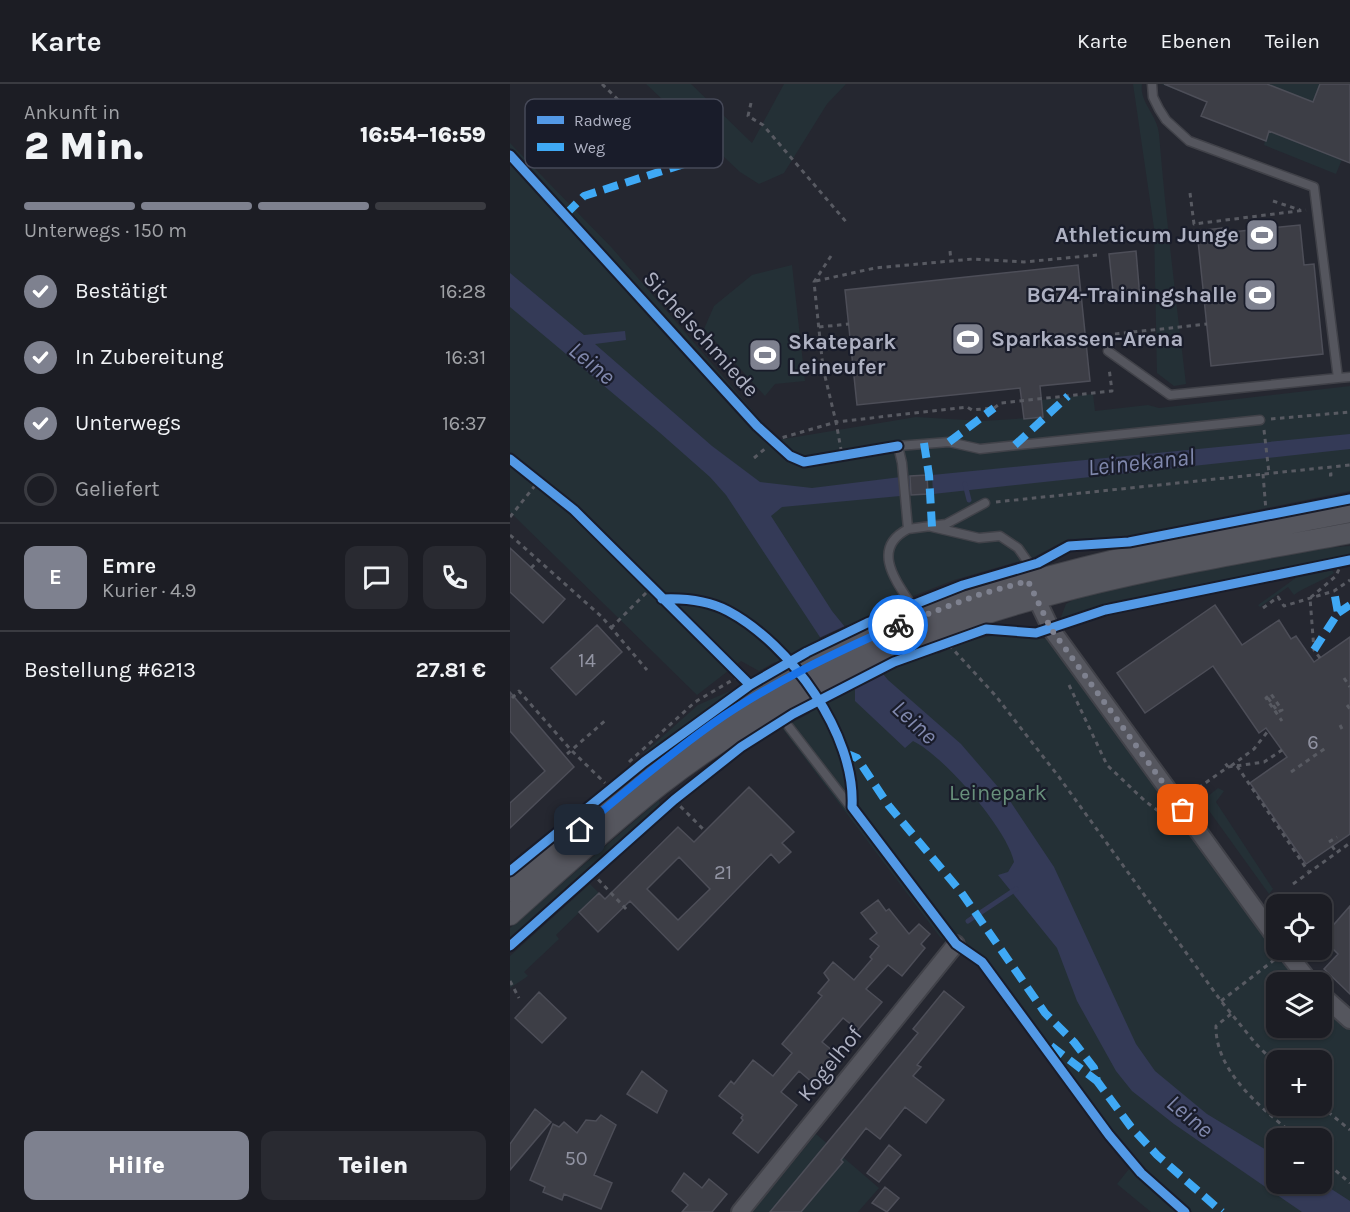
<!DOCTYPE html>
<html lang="de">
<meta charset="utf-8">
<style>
:root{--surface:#1c1d24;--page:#292a31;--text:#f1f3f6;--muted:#a0a2a6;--line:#3a3b41;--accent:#7e818f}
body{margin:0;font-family:Karla,sans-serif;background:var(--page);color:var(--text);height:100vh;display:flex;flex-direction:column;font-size:22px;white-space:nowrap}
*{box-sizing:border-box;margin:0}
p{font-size:20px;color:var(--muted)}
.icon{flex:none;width:33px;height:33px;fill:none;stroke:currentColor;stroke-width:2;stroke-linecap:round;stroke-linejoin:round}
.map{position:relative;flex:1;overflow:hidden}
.panel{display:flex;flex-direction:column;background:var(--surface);width:510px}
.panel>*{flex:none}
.fabs{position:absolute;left:756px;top:810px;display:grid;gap:12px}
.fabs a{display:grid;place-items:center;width:66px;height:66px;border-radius:12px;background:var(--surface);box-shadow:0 2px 4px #0004,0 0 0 2px var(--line);font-size:30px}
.pin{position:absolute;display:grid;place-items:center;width:51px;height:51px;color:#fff;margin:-26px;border-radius:12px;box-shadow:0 3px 9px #0006}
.courier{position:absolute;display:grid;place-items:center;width:60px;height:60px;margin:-30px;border:4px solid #1a73e8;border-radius:50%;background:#fff;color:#222;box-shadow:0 2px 8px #0007}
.head em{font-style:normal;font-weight:800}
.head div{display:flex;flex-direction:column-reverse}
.head{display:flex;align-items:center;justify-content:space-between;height:102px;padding:0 24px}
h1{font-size:39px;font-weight:800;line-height:45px}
.bar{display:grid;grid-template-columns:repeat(4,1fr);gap:9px 6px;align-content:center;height:72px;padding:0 24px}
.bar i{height:8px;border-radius:4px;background:var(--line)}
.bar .active{background:var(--accent)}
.bar p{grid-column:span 4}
.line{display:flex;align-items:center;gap:15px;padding:0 24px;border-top:2px solid var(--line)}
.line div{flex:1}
.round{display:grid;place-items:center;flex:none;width:63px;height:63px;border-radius:12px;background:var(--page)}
ol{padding:0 24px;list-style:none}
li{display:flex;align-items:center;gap:18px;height:66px}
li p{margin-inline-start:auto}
li .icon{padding:6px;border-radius:50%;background:var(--accent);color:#fff;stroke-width:4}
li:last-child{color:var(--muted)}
li i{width:33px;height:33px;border:3px solid var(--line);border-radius:50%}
.action{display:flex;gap:12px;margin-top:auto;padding:12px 24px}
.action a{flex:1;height:69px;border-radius:12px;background:var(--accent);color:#fff;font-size:24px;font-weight:800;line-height:69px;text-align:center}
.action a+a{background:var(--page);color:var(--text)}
header{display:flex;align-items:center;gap:36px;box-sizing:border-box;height:84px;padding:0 30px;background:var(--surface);border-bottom:2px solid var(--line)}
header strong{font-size:28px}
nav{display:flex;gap:33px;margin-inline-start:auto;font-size:21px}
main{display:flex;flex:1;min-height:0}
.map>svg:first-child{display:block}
.green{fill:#243036;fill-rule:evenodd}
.water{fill:#343a57}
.pier{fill:#252730}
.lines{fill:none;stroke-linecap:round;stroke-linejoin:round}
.stream{stroke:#343a57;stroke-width:5}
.building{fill:#3d3e46;stroke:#4d4e58;stroke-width:1.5;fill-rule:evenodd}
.service-casing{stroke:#414249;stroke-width:11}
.minor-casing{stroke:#414249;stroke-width:20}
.tertiary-casing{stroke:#414249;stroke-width:22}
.path{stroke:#585a62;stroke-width:3;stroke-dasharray:4.5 4.5;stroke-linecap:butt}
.service{stroke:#55565e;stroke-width:8}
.minor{stroke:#55565e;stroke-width:16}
.tertiary{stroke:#55565e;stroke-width:20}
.quiet{stroke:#3fa9f5;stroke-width:8;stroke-dasharray:15 8;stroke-linecap:butt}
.cycleway-casing{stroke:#191c2a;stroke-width:13}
.cycleway{stroke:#5399e6;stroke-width:9}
.done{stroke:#7e818f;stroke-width:6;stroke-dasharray:0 10.8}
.route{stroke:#1a73e8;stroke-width:8}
.labels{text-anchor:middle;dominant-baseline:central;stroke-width:4.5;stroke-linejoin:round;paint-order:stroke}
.number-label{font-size:20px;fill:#9294a3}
.poi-label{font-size:22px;font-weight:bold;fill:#aeb1c2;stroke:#191c2a;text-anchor:end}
.street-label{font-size:22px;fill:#aeb1c2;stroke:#191c2a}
.park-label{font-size:22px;fill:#68907b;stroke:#191c2a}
.water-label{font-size:24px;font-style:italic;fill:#8088ad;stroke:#191c2a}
.key{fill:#191c2a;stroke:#464958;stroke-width:1.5}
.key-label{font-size:16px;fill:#aeb1c2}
</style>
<header>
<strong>Karte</strong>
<nav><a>Karte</a><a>Ebenen</a><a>Teilen</a></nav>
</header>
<main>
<section class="panel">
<div class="head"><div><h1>2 Min.</h1><p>Ankunft in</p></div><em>16:54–16:59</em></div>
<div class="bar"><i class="active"></i><i class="active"></i><i class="active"></i><i></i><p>Unterwegs · 150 m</p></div>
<ol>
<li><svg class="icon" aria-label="check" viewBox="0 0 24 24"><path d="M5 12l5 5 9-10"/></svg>Bestätigt<p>16:28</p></li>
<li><svg class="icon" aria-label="check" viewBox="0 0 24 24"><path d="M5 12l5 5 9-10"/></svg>In Zubereitung<p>16:31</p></li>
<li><svg class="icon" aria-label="check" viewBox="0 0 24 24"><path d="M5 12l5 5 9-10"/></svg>Unterwegs<p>16:37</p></li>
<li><i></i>Geliefert</li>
</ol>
<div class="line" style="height:108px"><b class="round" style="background:var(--accent);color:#fff">E</b><div><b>Emre</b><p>Kurier · 4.9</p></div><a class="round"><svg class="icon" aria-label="chat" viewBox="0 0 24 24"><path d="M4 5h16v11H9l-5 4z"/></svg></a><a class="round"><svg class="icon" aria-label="phone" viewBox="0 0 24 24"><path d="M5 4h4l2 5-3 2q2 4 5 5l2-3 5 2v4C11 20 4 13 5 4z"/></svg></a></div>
<div class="line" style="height:78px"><div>Bestellung #6213</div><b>27.81 €</b></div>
<div class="action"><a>Hilfe</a><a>Teilen</a></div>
</section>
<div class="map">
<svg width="840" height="1128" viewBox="0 0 840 1128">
<rect width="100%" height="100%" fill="#252730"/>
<path class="green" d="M136,0H181L242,59L274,0H336L317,20L274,89L249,100L230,88Z
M623,0H632C629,18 647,30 649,50C656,134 666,217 676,300L664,302L647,289L644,144Z
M651,0H840V56L826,90L754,61L755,57L691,32L697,18Z
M0,59L102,164L268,356L406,333L473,337L533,333L531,316L583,310L585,327L638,321L649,324L840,302V407L609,454L558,455L524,473L444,496L388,518L428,570C450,560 471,551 496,551C510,551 524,557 538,554L791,898H766V944H812V918L840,942V1128H641L607,1100L619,1085L470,885L430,853L272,644L300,629L265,578L249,587L231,577L187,611L0,428ZM766,976H812V1022H766ZM766,1054H812V1100H766Z
M282,181L295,297L265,300L255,312L194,245L204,222L242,191Z
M840,462V471L600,518L549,538L556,520L570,512L792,466Z
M822,486L824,489C811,498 796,502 784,511L778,503L750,523L748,521L787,493Z
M229,603V607L137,673L134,669L188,621Z
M708,704L714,707L706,718L763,805L759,810L692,717Z
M149,716L150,721L0,856V844Z
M80,800L89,809L46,851L49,855L14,888L18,892L0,904V872Z
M306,1050L369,1104L348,1128H242Z"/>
<path class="water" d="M0,189L74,251L115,247L116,256L85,260L202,362L250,398L302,404L399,392L401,411L272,423L261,432L322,527L378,596L451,660L500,717L544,783L626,960L645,987L697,1030L766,1072V1100L812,1099L840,1117V1128H792L664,1040L622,1007L606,987L567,917L547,864L488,791L498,788L504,778C498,746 433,671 403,657L395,664L345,617V606L216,411L200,393L149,348L0,223Z
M840,350V365L423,410L422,391Z"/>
<path class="pier" d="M337,541L377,589L342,606L309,554Z"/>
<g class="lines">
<path class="stream" d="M455,400L459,416
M458,837L506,805"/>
</g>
<path class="building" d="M654,0H757L803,18L810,0H840V79L759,47L756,57L691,32L697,18Z
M790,141L794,181L804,180L813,270L701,282L687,147L712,144V149Z
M626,167L630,214L604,217L599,170Z
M568,181L580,297L530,302L533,333L514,335L510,304L347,321L335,206Z
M417,391L418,410L401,411L400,392Z
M0,464L55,515L33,539L0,508Z
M705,521L732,561L769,536L781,555L786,552L804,578L840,553V750L796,780L740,699L777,673L756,644L749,649L703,582L635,629L607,589Z
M87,541L112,568L66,611L41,584Z
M0,608L64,683L0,744V719L35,687L0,647Z
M239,703L284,748L272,759L281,768L269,779L261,770L168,866L120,817L88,848L69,828L89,809L95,815L168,743L184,758ZM169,773L200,805L168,836L137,805Z
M368,816L376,827L379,825L399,850L409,840L420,850L411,860L415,864L392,892L378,881L356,905L372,918L348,946L333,934L312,958L328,971L304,1000L289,987L271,1008L287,1021L248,1069L223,1049L233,1036L231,1034L233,1031L209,1012L221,997L224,1000L243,976L263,992L282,969L272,960L312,912L308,909L319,896L314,889L323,878L344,896L362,875L360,873L369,862L360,855L367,849L351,829Z
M840,822V910L814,885L828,870L812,854Z
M434,907L454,923L407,981L411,983L403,992L434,1016L416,1039L395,1023L370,1055L356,1044L331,1076L333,1078L291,1128H260L408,949L403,945Z
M29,908L56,934L32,959L5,934Z
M132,987L157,1007L147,1029L117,1010Z
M25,1025L41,1038L0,1086V1060Z
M91,1031L106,1041L84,1091L102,1099L91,1125L54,1110L52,1116L33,1108L35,1103L20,1096L43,1040L49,1043L54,1038L67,1049L76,1036L86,1037Z
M379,1061L391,1071L369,1098L357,1089Z
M174,1089L192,1104L199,1095L217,1110L202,1128H172L178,1121L162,1107Z
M375,1103L389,1114L377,1128L362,1119Z"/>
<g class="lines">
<g class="service-casing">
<path id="service" d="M642,0L643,13L649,25L656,36L679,57L804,103L828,294L840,293
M598,267L660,311L828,294
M422,443L469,454L490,452L508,464L520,481
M398,445L436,440L475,419
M401,520C385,496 361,464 398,445L392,379L388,362L439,358L470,365L750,336
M279,643L446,860"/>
</g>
<g class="minor-casing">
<path id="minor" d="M521,503L541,545L766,854
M775,866L800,898
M812,911L840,936
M230,1128L446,860"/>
</g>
<g class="tertiary-casing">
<path id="tertiary" d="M0,807C66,749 131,688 204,639C400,507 614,472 840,428
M0,831C49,787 98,742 150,701C209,655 276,615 343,582C498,507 672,480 840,449"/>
</g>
<path class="path" d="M92,0L132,39
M241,19L238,32L253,41L338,140
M680,109L684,140L796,126
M763,117L790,126
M440,167L441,177
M321,172L304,198L313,284L326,338L457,323L462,326L484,324L491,319L602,307L599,284
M306,197L365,184L463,175L514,178L587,171
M309,243L339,240
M596,251L697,240
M313,284L343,281
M761,335L840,328
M754,346L759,389
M264,356L326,338L332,371
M244,374L257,363
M753,390L756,427
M819,391H821L820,383
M486,418L840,381
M0,433L27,399
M0,451L92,533L137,586
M21,484L29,476
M753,524L768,513L774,522L824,507L840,496
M101,544L141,504
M439,561L485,611L549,693L711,917L746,960L766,980
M810,574L804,566L800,514L826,492L832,478
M834,594L840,603
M559,601L597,681L635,717L647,726H652
M2,614L9,607L61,666L95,699
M758,614L768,628L772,626L761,610L756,614L772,637
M837,621L840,625
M830,641L832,645
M57,670L97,635
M119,678L185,618L231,591
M721,682L744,665L758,647
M727,682L798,787
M718,683L754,678L772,666
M781,688L817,663
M681,709L718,683L713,676
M164,716L195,747
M819,758L827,753
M822,762L826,768
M82,789L119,828
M783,800L840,759
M801,866L804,875
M0,897L9,914
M711,917L764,876
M721,930L706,942C705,989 755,1027 788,1054
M811,1022L840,1046
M812,1075L840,1099"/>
<use href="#service" class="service"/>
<use href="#minor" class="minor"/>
<use href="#tertiary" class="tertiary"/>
<path class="quiet" d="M56,130L74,112L177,79
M439,358L484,324
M414,359L419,391L422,443
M505,361L558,312
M828,529L840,521
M804,566L828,529L824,507
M335,669L347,674L379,722L451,808L535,929L564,958L584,984L587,997L621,1043L647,1071L712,1128
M541,962L587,997"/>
<g class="cycleway-casing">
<path id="cycleway" d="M0,71L247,342L280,372L294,378L388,362
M0,375L64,426L240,601
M152,515C175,514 197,516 218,527C280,560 346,650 342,723L446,860L472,878L599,1051L631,1089L675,1128
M0,787L134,678L240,601L297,568L357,539L453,501L528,479L559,462L619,458L840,415
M0,862L164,716L231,663L283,630L384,578L476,545L526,549L595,526L840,476"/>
</g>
<use href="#cycleway" class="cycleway"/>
</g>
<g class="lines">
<path class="done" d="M388,541L471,510L518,497L541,545L673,726"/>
<path class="route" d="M70,746C113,709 156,673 202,640C259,600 324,569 388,541"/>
</g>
<defs>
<g id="stadium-square" transform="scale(1.725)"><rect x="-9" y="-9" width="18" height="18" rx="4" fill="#7e818f" stroke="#191c2a"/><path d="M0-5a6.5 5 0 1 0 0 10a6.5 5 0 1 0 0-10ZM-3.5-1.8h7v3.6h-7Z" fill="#fff"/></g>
</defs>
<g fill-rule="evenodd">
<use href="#stadium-square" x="752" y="151"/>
<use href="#stadium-square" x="750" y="211"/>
<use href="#stadium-square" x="458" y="255"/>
<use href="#stadium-square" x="255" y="271"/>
</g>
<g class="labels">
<g class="number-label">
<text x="77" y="576">14</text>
<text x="803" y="658">6</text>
<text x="213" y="788">21</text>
<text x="66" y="1074">50</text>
</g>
<g class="poi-label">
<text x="729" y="151">Athleticum Junge</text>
<text x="727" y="211">BG74-Trainingshalle</text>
<text x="481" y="255" text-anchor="start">Sparkassen-Arena</text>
<text x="278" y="258" text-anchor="start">Skatepark<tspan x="278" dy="25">Leineufer</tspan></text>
</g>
<g class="street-label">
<text transform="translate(191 250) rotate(48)">Sichelschmiede</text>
<text transform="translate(320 980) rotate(-51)">Kogelhof</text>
</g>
<g class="park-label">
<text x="488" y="709">Leinepark</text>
</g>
<g class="water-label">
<text transform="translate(82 279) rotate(40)">Leine</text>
<text transform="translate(631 378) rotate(-6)">Leinekanal</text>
<text transform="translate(405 638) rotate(43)">Leine</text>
<text transform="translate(680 1032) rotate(40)">Leine</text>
</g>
</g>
<rect x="15" y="15" width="198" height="69" rx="9" class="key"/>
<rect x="27" y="32" width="27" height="8" fill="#5399e6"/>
<rect x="27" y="59" width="27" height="8" fill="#3fa9f5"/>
<g class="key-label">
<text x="64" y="42">Radweg</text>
<text x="64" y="69">Weg</text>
</g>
</svg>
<div class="fabs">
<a><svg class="icon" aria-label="locate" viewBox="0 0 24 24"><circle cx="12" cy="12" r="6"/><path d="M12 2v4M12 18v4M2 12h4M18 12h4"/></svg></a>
<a><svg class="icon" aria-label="layers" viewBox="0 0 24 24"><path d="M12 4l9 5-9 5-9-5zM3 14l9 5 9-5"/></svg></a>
<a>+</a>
<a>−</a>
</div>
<div class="pin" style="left:673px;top:726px;background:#ea580c"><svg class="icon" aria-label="bag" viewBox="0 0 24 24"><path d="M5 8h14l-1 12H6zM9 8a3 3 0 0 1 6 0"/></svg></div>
<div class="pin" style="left:70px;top:746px;background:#1f2937"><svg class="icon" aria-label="home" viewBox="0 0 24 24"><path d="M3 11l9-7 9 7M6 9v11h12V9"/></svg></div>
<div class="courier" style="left:388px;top:541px"><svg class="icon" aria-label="bike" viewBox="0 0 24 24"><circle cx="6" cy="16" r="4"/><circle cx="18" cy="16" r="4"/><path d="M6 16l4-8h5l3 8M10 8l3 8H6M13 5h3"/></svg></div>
</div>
</main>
